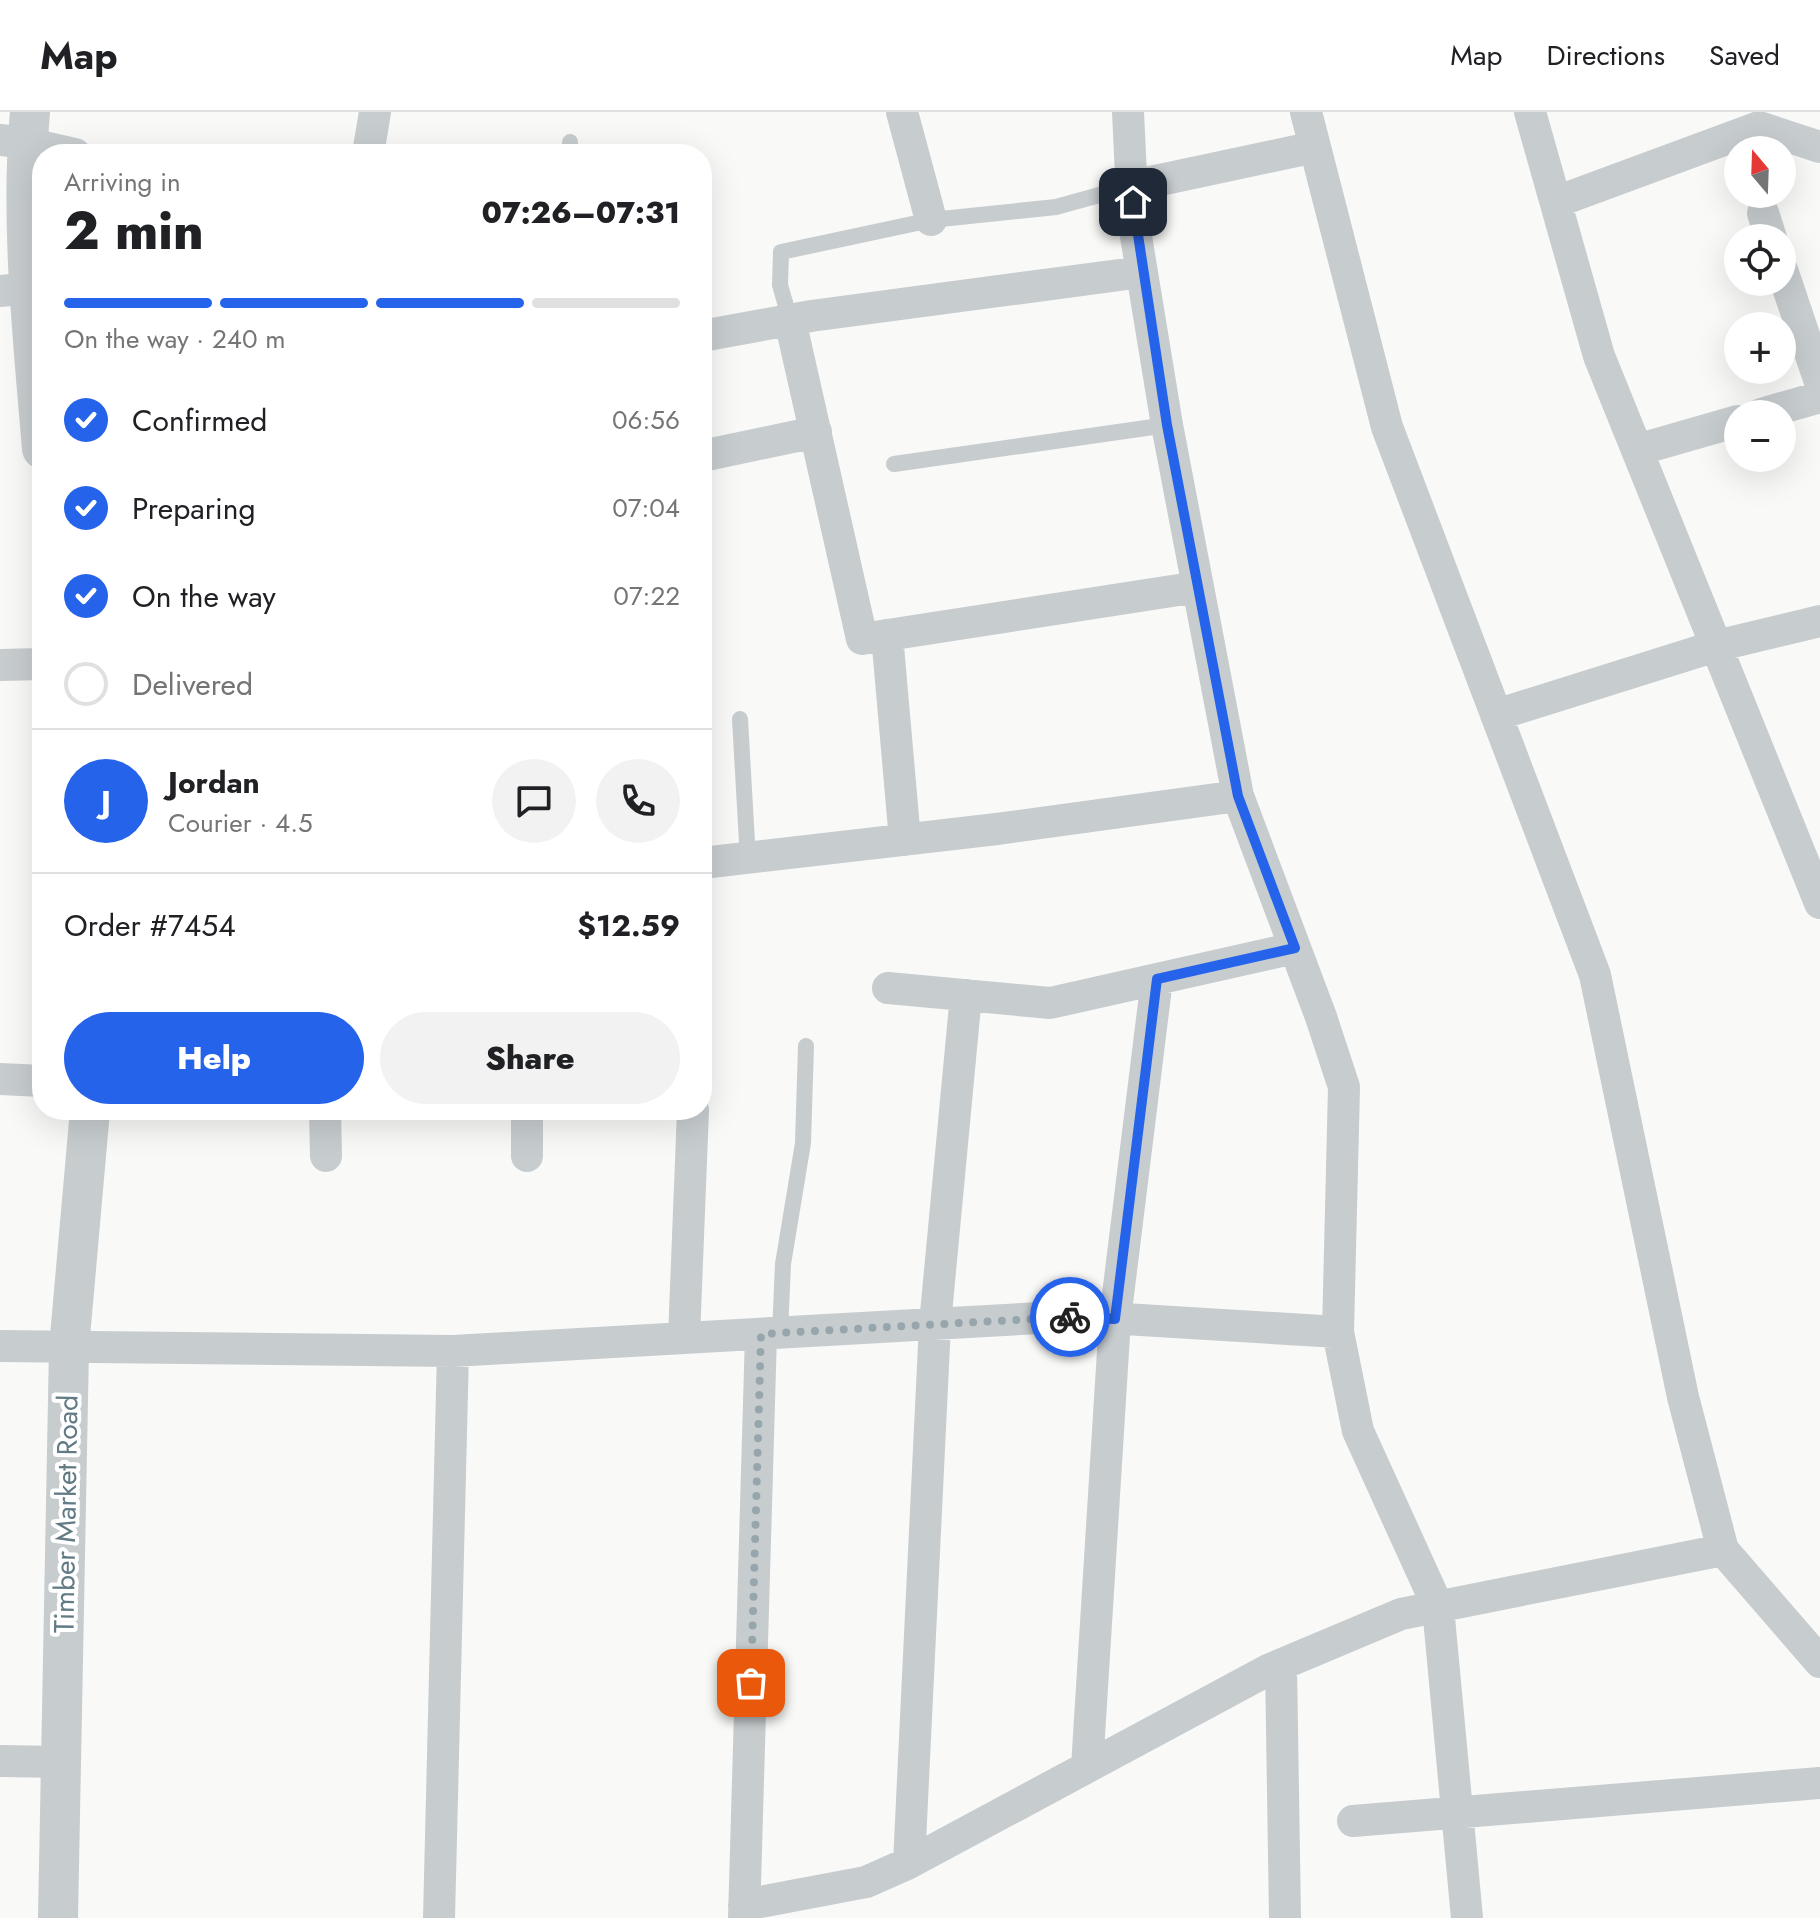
<!DOCTYPE html>
<meta charset="utf-8">
<style>
:root{--surface:#fff;--page:#f2f2f2;--text:#202124;--muted:#757577;--line:#e0e0e0;--accent:#2563eb}
body{margin:0;font-family:Jost,sans-serif;background:var(--page);color:var(--text);height:100vh;display:flex;flex-direction:column;font-size:30px;white-space:nowrap}
*{box-sizing:border-box;margin:0}
p{font-size:26px;color:var(--muted)}
.icon{flex:none;width:44px;height:44px;fill:none;stroke:currentColor;stroke-width:2;stroke-linecap:round;stroke-linejoin:round}
.map{position:relative;flex:1;overflow:hidden}
.sheet{position:absolute;left:32px;top:32px;width:680px;height:976px;display:flex;flex-direction:column;background:var(--surface);border-radius:32px;box-shadow:0 8px 32px #0002}
.sheet>*{flex:none}
.needle{width:52px;rotate:341deg}
.fabs{position:absolute;left:1724px;top:24px;display:grid;gap:16px}
.fabs a{display:grid;place-items:center;width:72px;height:72px;border-radius:50%;background:var(--surface);box-shadow:0 8px 32px #0002;font-size:40px}
.pin{position:absolute;display:grid;place-items:center;width:68px;height:68px;color:#fff;margin:-34px;border-radius:16px;box-shadow:0 4px 12px #0006}
.courier{position:absolute;display:grid;place-items:center;width:80px;height:80px;margin:-40px;border:6px solid #2563eb;border-radius:50%;background:#fff;color:#222;box-shadow:0 2px 10px #0007}
.summary em{font-style:normal;font-weight:800}
.summary div{display:flex;flex-direction:column-reverse}
.summary{display:flex;align-items:center;justify-content:space-between;height:136px;padding:0 32px}
h1{font-size:52px;font-weight:800;line-height:60px}
.bar{display:grid;grid-template-columns:repeat(4,1fr);gap:12px 8px;align-content:center;height:96px;padding:0 32px}
.bar i{height:10px;border-radius:6px;background:var(--line)}
.bar .current{background:var(--accent)}
.bar p{grid-column:span 4}
.line{display:flex;align-items:center;gap:20px;padding:0 32px;border-top:2px solid var(--line)}
.line div{flex:1}
.round{display:grid;place-items:center;flex:none;width:84px;height:84px;border-radius:42px;background:var(--page)}
ol{padding:0 32px;list-style:none}
li{display:flex;align-items:center;gap:24px;height:88px}
li p{margin-inline-start:auto}
li .icon{padding:8px;border-radius:50%;background:var(--accent);color:#fff;stroke-width:4}
li:last-child{color:var(--muted)}
li i{width:44px;height:44px;border:4px solid var(--line);border-radius:50%}
.action{display:flex;gap:16px;margin-top:auto;padding:16px 32px}
.action a{flex:1;height:92px;border-radius:48px;background:var(--accent);color:#fff;font-size:32px;font-weight:800;line-height:92px;text-align:center}
.action a+a{background:var(--page);color:var(--text)}
header{display:flex;align-items:center;gap:48px;box-sizing:border-box;height:112px;padding:0 40px;background:var(--surface);border-bottom:2px solid var(--line)}
header strong{font-size:38px}
nav{display:flex;gap:44px;margin-inline-start:auto;font-size:28px}
.map>svg:first-child{display:block}
.lines{fill:none;stroke-linecap:round;stroke-linejoin:round}
.service{stroke:#c7cccf;stroke-width:16}
.minor{stroke:#c7cccf;stroke-width:32}
.tertiary{stroke:#c7cccf;stroke-width:40}
.done{stroke:#97a6ac;stroke-width:8;stroke-dasharray:0 14.4}
.route{stroke:#2563eb;stroke-width:10}
.labels{text-anchor:middle;dominant-baseline:central;stroke-width:8;stroke-linejoin:round;paint-order:stroke}
.street-label{font-size:28px;fill:#627a84;stroke:#fff}
</style>
<header>
<strong>Map</strong>
<nav><a>Map</a><a>Directions</a><a>Saved</a></nav>
</header>
<div class="map">
<svg width="1820" height="1806" viewBox="0 0 1820 1806">
<rect width="100%" height="100%" fill="#f9f9f7"/>
<g class="lines">
<path class="service" d="M569,42L570,30
M790,208L780,173L781,140L931,108L1056,95L1132,74
M894,352L1167,313
M740,607L748,748
M780,1221L783,1152L803,1031L806,934"/>
<path class="minor" d="M902,0L931,108
M1128,0L1133,106L1167,313L1238,684L1321,905L1344,975L1338,1220L1358,1319L1438,1495L1467,1806
M1306,0L1387,315L1595,863L1683,1285L1723,1438
M1530,0L1599,244L1820,791
M0,28L27,31L75,42
M368,42L375,0
M1132,74L1315,35
M1556,90L1759,15L1820,35
M1763,101L1771,126
M1782,158L1820,270
M0,179L30,176
M790,208L862,527L1198,475
M702,224L811,204L1142,160
M1761,302L1820,285
M1637,338L1738,309
M702,344L816,320
M887,523L905,728
M0,553L42,552
M1496,603L1716,534L1820,509
M702,751L997,717L1238,684
M888,876L1050,891L1295,836
M0,967L42,969
M325,998L326,1044
M527,1044V998
M684,1226L693,998
M0,1234L453,1239L1075,1204L1338,1220
M1281,1553L1285,1806
M0,1649L62,1650
M1087,1655L1115,1207L1157,867
M1353,1709L1820,1671
M909,1751L935,1212L966,883
M744,1793L866,1770L909,1751L1268,1558L1401,1502L1723,1438L1820,1550
M439,1806L453,1239
M744,1806L761,1222"/>
<path class="tertiary" d="M30,0C20,112 33,226 42,337
M58,1806L69,1236L90,998"/>
</g>
<g class="lines">
<path class="done" d="M751,1571L761,1222L1070,1205"/>
<path class="route" d="M1070,1205L1115,1207L1157,867L1295,836L1238,684L1167,313L1133,90"/>
</g>
<g class="labels">
<g class="street-label">
<text transform="translate(66 1402) rotate(-89)">Timber Market Road</text>
</g>
</g>
</svg>
<div class="fabs">
<a><svg class="needle" viewBox="-14 -14 28 28"><path d="M0-13l5 13h-10z" fill="#e53935"/><path d="M0 13l5-13h-10z" fill="#757577"/></svg></a>
<a><svg class="icon" aria-label="locate" viewBox="0 0 24 24"><circle cx="12" cy="12" r="6"/><path d="M12 2v4M12 18v4M2 12h4M18 12h4"/></svg></a>
<a>+</a>
<a>−</a>
</div>
<div class="pin" style="left:751px;top:1571px;background:#ea580c"><svg class="icon" aria-label="bag" viewBox="0 0 24 24"><path d="M5 8h14l-1 12H6zM9 8a3 3 0 0 1 6 0"/></svg></div>
<div class="pin" style="left:1133px;top:90px;background:#1f2937"><svg class="icon" aria-label="home" viewBox="0 0 24 24"><path d="M3 11l9-7 9 7M6 9v11h12V9"/></svg></div>
<div class="courier" style="left:1070px;top:1205px"><svg class="icon" aria-label="bike" viewBox="0 0 24 24"><circle cx="6" cy="16" r="4"/><circle cx="18" cy="16" r="4"/><path d="M6 16l4-8h5l3 8M10 8l3 8H6M13 5h3"/></svg></div>
<section class="sheet">
<div class="summary"><div><h1>2 min</h1><p>Arriving in</p></div><em>07:26–07:31</em></div>
<div class="bar"><i class="current"></i><i class="current"></i><i class="current"></i><i></i><p>On the way · 240 m</p></div>
<ol>
<li><svg class="icon" aria-label="check" viewBox="0 0 24 24"><path d="M5 12l5 5 9-10"/></svg>Confirmed<p>06:56</p></li>
<li><svg class="icon" aria-label="check" viewBox="0 0 24 24"><path d="M5 12l5 5 9-10"/></svg>Preparing<p>07:04</p></li>
<li><svg class="icon" aria-label="check" viewBox="0 0 24 24"><path d="M5 12l5 5 9-10"/></svg>On the way<p>07:22</p></li>
<li><i></i>Delivered</li>
</ol>
<div class="line" style="height:144px"><b class="round" style="background:var(--accent);color:#fff">J</b><div><b>Jordan</b><p>Courier · 4.5</p></div><a class="round"><svg class="icon" aria-label="chat" viewBox="0 0 24 24"><path d="M4 5h16v11H9l-5 4z"/></svg></a><a class="round"><svg class="icon" aria-label="phone" viewBox="0 0 24 24"><path d="M5 4h4l2 5-3 2q2 4 5 5l2-3 5 2v4C11 20 4 13 5 4z"/></svg></a></div>
<div class="line" style="height:104px"><div>Order #7454</div><b>$12.59</b></div>
<div class="action"><a>Help</a><a>Share</a></div>
</section>
</div>
